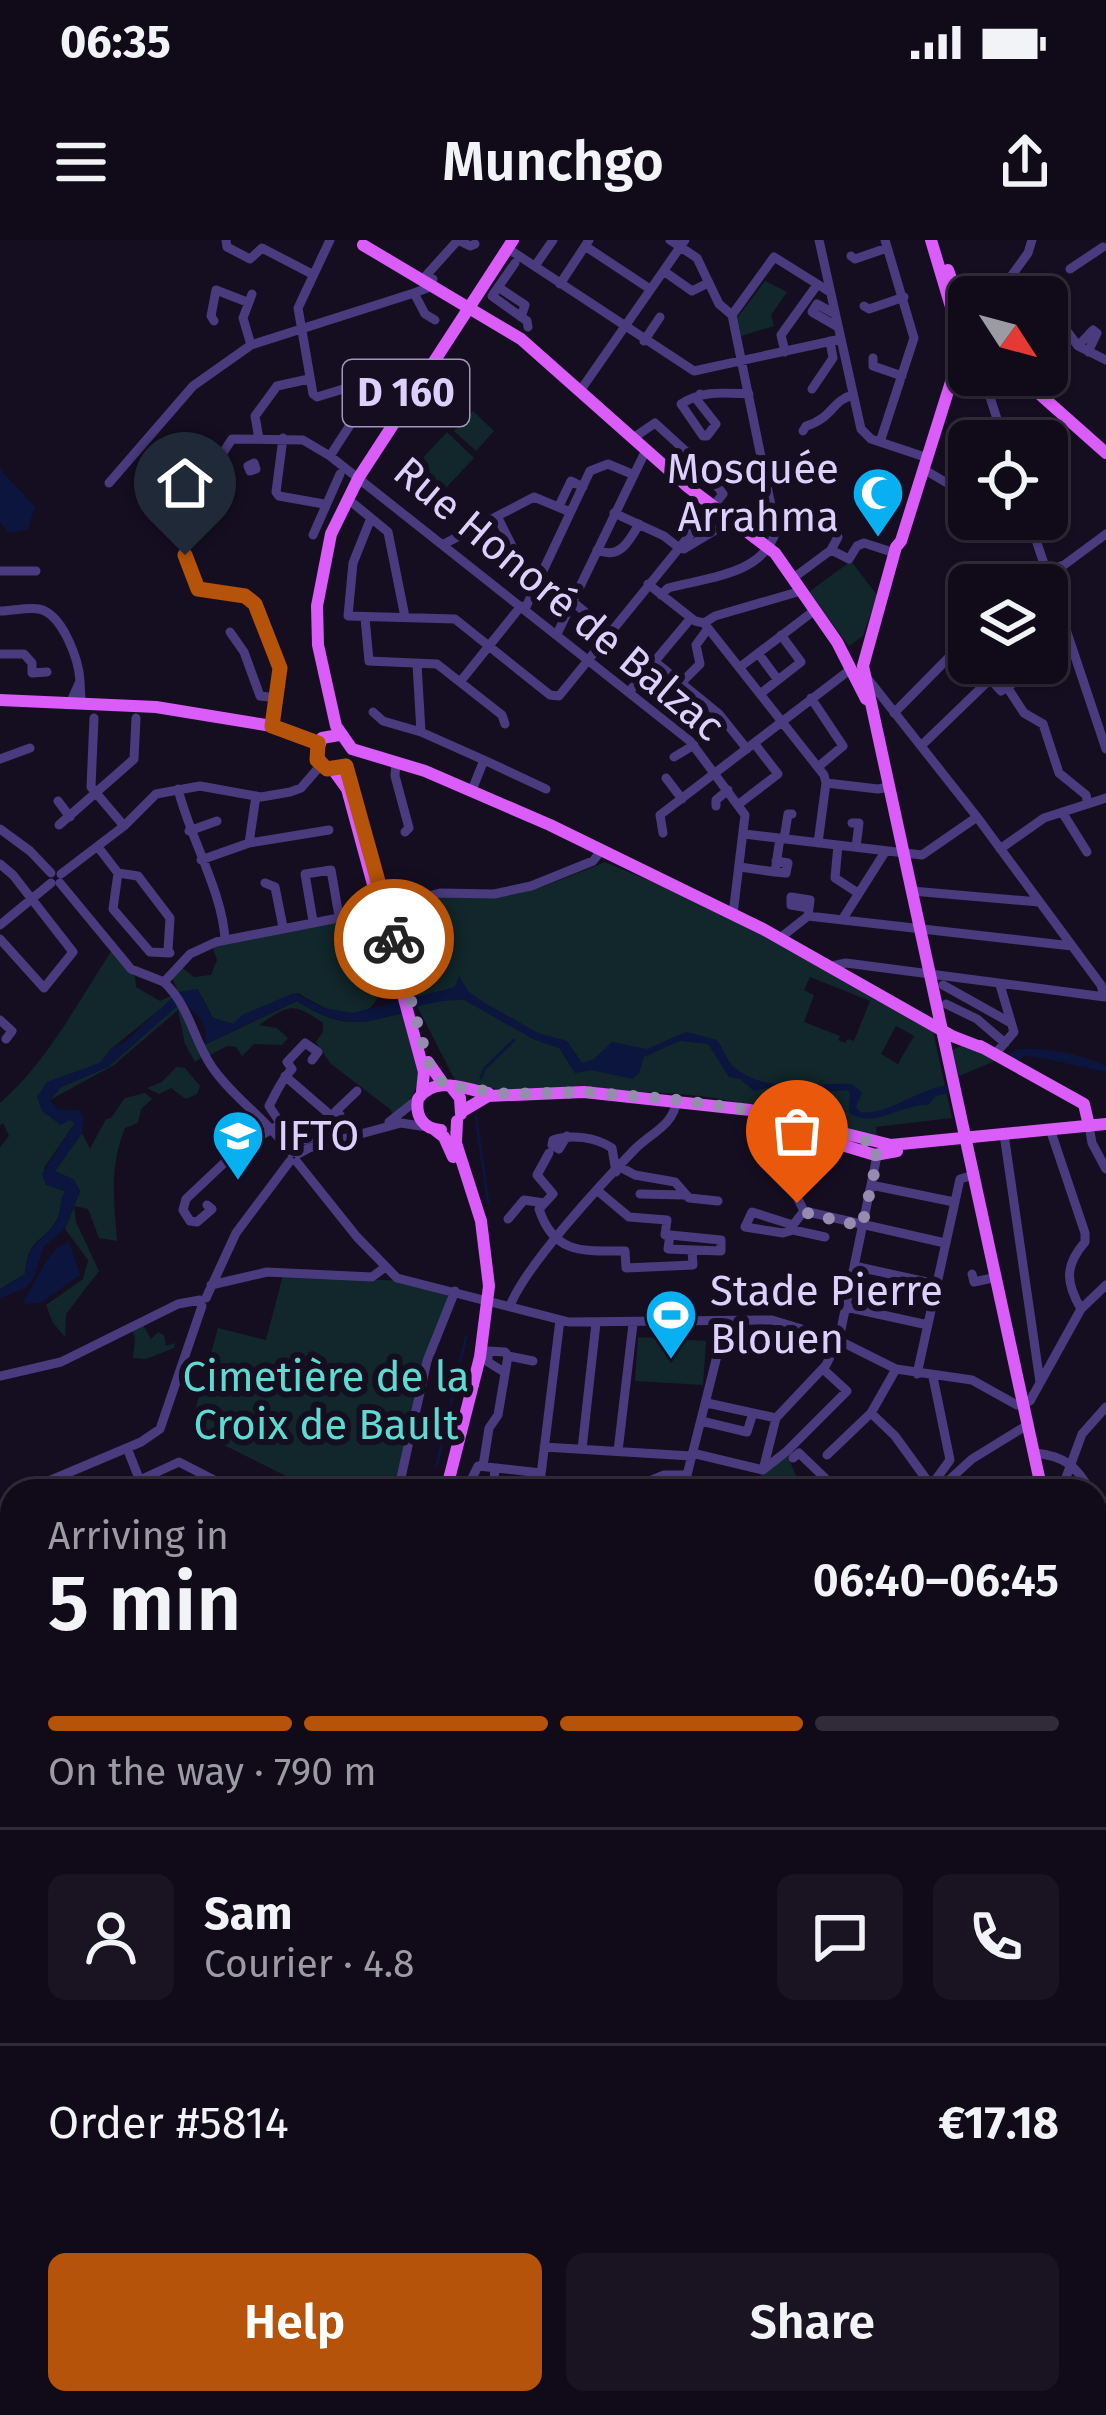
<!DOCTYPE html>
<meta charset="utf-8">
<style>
:root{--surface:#100a19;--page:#191322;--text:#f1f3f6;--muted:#9c9aa2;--line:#302b38;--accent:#b45309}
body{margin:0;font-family:"Fira Sans",sans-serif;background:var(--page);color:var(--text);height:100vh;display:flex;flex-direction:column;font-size:45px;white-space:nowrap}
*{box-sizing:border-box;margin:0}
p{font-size:39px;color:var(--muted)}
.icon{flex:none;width:66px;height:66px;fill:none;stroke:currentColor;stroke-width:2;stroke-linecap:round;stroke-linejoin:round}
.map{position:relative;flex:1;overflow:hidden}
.details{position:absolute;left:0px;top:1239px;width:1107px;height:936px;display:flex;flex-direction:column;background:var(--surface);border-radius:36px 36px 0 0;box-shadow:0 3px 9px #0004,0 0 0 3px var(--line)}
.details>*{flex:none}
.needle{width:78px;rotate:126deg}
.fabs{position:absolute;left:948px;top:36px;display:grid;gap:24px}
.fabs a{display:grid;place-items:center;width:120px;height:120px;border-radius:18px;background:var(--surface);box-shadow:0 3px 9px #0004,0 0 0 3px var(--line);font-size:60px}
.pin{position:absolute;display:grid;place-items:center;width:102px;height:102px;color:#fff;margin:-123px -51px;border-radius:50% 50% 50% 0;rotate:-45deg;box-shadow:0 0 12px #0007}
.pin .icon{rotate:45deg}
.courier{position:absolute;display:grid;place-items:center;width:120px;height:120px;margin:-60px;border:9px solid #b45309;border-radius:50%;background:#fff;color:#222;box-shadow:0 3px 15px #0007}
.overview em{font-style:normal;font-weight:600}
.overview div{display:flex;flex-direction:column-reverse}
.overview{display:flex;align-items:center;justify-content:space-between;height:204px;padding:0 48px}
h1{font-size:78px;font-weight:600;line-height:90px}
.bar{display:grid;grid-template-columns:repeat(4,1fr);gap:18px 12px;align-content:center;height:144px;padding:0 48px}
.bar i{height:15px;border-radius:9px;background:var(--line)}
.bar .active{background:var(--accent)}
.bar p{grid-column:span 4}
.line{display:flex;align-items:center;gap:30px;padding:0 48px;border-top:3px solid var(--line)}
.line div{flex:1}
.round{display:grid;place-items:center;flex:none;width:126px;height:126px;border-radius:18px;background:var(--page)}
.primary-button{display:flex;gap:24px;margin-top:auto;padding:24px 48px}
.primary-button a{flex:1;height:138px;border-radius:18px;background:var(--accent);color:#fff;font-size:48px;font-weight:600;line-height:138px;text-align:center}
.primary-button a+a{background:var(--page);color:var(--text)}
.status{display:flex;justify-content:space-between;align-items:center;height:84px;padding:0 60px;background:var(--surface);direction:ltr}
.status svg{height:33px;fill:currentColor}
header{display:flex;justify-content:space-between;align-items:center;height:156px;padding:0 48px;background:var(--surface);font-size:54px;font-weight:600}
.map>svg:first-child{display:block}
.green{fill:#11272b;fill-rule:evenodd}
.water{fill:#0b153d}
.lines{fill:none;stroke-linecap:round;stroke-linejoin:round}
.stream{stroke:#0b153d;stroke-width:3}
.minor{stroke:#4a3b7f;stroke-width:9}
.major{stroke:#da5cf9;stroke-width:12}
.rail{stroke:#09b0f1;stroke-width:3;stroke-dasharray:18 15;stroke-linecap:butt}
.done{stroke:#978cb0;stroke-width:12;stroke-dasharray:0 21.6}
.route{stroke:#b45309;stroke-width:15}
.labels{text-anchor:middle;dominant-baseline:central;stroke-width:12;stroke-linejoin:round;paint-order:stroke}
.shield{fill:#150e21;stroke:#a196bb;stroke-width:3}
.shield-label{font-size:39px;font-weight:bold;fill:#ddd0fd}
.poi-label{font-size:42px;fill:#ddd0fd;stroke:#150e21;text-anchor:start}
.street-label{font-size:42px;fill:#ddd0fd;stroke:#150e21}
.park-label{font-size:42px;fill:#5fdad1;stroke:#150e21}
</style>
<div class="status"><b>06:35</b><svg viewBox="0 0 49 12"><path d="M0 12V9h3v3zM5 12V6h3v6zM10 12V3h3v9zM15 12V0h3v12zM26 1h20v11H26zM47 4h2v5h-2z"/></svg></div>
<header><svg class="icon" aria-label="menu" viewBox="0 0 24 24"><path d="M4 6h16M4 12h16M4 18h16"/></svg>Munchgo<svg class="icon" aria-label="share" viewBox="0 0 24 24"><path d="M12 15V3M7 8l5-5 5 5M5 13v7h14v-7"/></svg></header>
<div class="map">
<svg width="1106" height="2175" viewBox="0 0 1106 2175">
<rect width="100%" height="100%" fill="#150e21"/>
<path class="green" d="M765,41L787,52L771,75L774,86L741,96L737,78Z
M473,171L494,191L476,211L454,191Z
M447,192L474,218L430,265L403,239Z
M851,321L877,355L863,396L849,406L809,352Z
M605,622L752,684L933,791L952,878L876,887L877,899L871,901C816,886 757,863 700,856C619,846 537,857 457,844L413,758L392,674C412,650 456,658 484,658C525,657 567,637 605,622ZM810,737L870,761L854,801L848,799L845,803L838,800L840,796L804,782L814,755L804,750ZM896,786L914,796L898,824L881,814Z
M348,676L359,691L363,689L367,706L379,710L389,732C384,742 379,759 371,767C350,786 317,764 298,753L233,784L213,778L201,755L178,752L172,737L180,726L194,737L211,735L217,720L212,706Z
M112,710L135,737L136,747L160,761L173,755V759L112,808L100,823L58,840L37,858L75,883L44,928L53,947L65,951C59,961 62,972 56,981C42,1005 28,996 25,1034L0,1049V907L9,896L3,883L0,885V863C47,822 78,762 112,710Z
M297,761C340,788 355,785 403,773C415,814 434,845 394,876L390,869L331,824L316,802L323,792V783C292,761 289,765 259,785L277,788L288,798L282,805L254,804L242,816L236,807L227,806L208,816L204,805Z
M180,763L202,817L195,822L185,804L178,770L114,825L50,860L61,847L108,827Z
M965,804L995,821L959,836L952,810Z
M176,827L185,828L200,846L197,854L186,859L171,848L159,854L147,848L162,842Z
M145,853L152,859L141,869L138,883L125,888C109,927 114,960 117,1001L99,998L88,969L74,966L76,982L99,1031L66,1074L65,1097L53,1083L46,1065L83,1039L88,1020L65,989L80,951L74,940L55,931L82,893L90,909L106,879L111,878L125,858Z
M283,1035L403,1041L444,1051L449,1058L424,1121L395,1251H316L190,1188L218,1088L266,1100Z
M143,1085L151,1099L158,1092L164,1095L166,1106L175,1103L174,1108L146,1119L133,1118L135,1098L131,1088Z
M638,1097L706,1101L703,1145L635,1141Z
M787,1214L802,1250L753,1251L762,1247L761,1233Z"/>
<path class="water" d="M0,229L35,267L28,289L9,293L0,282Z
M459,736L468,751L483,762L538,793L567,801L582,823L594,819L612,802L647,809L686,792L717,800C723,808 726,818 732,825C762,855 814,842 852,844L862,853L856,867L860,872C886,876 919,849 947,845L949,853L936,856L928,865C898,865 875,889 849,873L850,854L847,850L791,855L767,848L754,851L740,839L729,837L708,804L680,801L644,817L639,833L633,839L591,830L575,833L559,808L535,800L464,760C390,759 376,809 296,761L204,805C211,785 197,775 183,761L108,827L61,847L50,860L58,869L79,871L84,877L82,893L55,931L74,940L80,951L65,989L44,1006L33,1039L26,1048L0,1058V1049L25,1034C29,997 42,1006 56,981C62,972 59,961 65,951L46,945L42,934L75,883L69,880L61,885L42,871L37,857L47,842L100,823L112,808L126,801L178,752L198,749L212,778L233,784L242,775L294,753L323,768L353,773L455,747Z
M1018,809C1043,807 1083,814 1106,826V832L1036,817L1024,816L1020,821L1009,815Z
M69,1002L80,1035L41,1063L25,1064L23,1061C37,1042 47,1008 69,1002Z"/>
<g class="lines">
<path class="stream" d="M481,838L485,828L514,800
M476,877L488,962
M437,1225L466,1097
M0,1733L12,1724"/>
<path class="minor" d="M226,0L227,7L250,19L262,8L312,34
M330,0L298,68L313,154L317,157L402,131
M819,0L861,189L871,199L928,218
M585,6L650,49
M507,8L694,131L841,99
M851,16L855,19L887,8
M515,23L492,56L527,81L528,87
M535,26L553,0
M1070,29L1103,7
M665,32L692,51L708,43
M422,40L458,0L470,6L475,4
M560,44L589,0
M498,47L525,65L521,77
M414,53L425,74L435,80
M1017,57L1007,42L1028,13L1032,0
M864,66L869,69L904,57
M835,74L817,64L812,72L838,87
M732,75L774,17L830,52
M1058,79L1078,106L1106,120
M214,81L211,76L216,50L247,62
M644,101L660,77
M251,105L243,78L252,54
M1078,106L1093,90L1097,93L1088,112
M785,112L781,95L817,45
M873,118V126L902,136
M983,135L1004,201
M812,149L833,118L830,101
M580,151L685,0
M700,154L697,160L716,184L707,196H703L681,164C703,150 723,153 749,154
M803,191L806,186C833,178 832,160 853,155
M283,198L276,252L279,256L324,264
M259,199L255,176L277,146L309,139
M880,202L914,98L885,0
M330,216L381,137
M254,223L256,229L250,231L248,226Z
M925,230L962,252L969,265
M109,243L193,146L251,105L414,53L430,47L433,39
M354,264L388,292L405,377
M559,266L571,241L583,247
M614,273L664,296L678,307
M497,276L514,310L502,317L495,302L507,296
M371,278L353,323L348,376L455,379L550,455L559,456L723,254L702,226L655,183L636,196
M977,279L981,285
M1029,279L1106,509
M313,295L340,234
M444,304L534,257L570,272
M678,307L684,309L724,285
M597,310C619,320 629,302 639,284
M831,310L849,319L857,306L864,303L895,313
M0,331H36
M1047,331L1064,325L1106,294
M792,339L831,310L838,297
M648,344L695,381L704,383L824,535L826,543
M1027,345L1049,336
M661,355L668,348C705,338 765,335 776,290L732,75L719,64L697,18L670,0
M573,362L609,392
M525,369L590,231L608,224L632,234
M0,371C12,371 27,367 39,369C63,374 79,421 80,441
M365,378L369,421L437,424L502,475L505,484
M704,383L715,376L801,351
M230,392L244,412L260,456L278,458
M557,394L646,210
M758,413L778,440
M0,414H24L32,423V433L47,432
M654,421L719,474L747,509
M1047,422L1072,407
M417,424L421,492L484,520L472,550
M740,427L815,370
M868,439L977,577L1101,745L1104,757
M990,439L1001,451L1045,423
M460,442L521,366
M681,443L700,424L696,405L707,390
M1007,447L1024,473L1043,484L1059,533L1086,555L1088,564
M629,452L691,378
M760,454L801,422L781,395
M811,458L843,506L818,527
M71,461L80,441L81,461
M373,472L383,481L421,492
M894,473L969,397
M94,478L91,547L124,586
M272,486L280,427L255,364L245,356L198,348L181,300L177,255L204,242L232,199L303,200L330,216L690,501L745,575L733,674
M922,505L1007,423
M674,517L694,505
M0,519L30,508
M484,520L546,549
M396,521L395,536L409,588L405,592
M666,538L682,559
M826,543L878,549L889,547
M178,549C190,598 223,653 225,700
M58,561L70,577
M739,564L778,534L754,503
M716,566V560L728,550
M1062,572L1087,612
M852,583H859L856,607
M59,585L134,519L136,478
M0,589L30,611L51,633
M189,591L217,581
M663,593L660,575L851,429
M744,594L922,615L977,577
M784,599L788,574H792
M249,603L256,556
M818,603L826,543
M838,605L835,638L858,653
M98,607L118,633L113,669L150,712L170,713
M1000,609L1044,578L1106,558
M201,620L249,603L329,590
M0,624L13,635L73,712L44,748L0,699
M740,627L775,632L780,598
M775,632L786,633L788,623L776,621
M118,633L138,636L170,678L168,711
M61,634L124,586L156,554L200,546L261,557L290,552L301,548L321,525
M60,643L131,729L164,742L190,714L216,702L379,670
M265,643L275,647L283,687
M912,651L1039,662
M384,662L399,664L387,673
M399,664L440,653L494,654L531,646L593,621L601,611
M808,676L810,660L791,657V665L809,668
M842,680L885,612
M313,681L305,634L331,630L339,676
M0,685L51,643
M780,698L808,676L1072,706
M832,726L846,723L1105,757
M164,742C190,767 193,799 212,827C234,859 268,880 291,913
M943,745L1011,783
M946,764L977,779L1005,803
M0,780L12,791L6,799
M995,814L1014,792L1000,745
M312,820L318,812L305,803L287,822L292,829C281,840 276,853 269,866L283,887L301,901L320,895L340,875
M285,836L336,880
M389,882L418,859
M1089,886L1092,903L1106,929
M790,890L795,953L804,971L945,1003
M355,895L336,871L357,851
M1052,895L1085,993V1002C1064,1026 1066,1043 1081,1069
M567,896L559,909L552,905L553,900C571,894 596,897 612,908L616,932
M1005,901L1040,1142
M549,913L537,935L553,954L539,969C554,1015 584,1011 625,1011L626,1028L693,1025L692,1010
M298,914L309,908L401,883L427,887
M297,922L357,997L397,1038L569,1082L772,1080L838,1100L896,1129L972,1140L1017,1165L1030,1161L1081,1069L1106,1045
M620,927L635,935L675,942L689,958L718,961
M871,945L954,962
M598,951L629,977L667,980L665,995H670L721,1000V1011L668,1009L670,995
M640,954L684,955
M207,965L212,969L197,982L190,981L183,970L186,959L240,908L277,886
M804,971L793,985L752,972L745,987L783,993L793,990L825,997
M508,979L524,960L544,963
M854,1026L936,1044
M972,1034L974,1042L997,1037
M211,1045L267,1032L372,1037L384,1028
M206,1058L236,993L290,921
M510,1066C525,1026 603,942 635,909C652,892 673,886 677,860
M846,1067L928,1085
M508,1116L533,1121
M917,1134L960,939L974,935
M0,1136L61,1122L178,1064L200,1060
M707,1163L776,1178L826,1125L839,1099L877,916
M871,1173L895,1196L932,1247
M701,1181L747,1192L753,1173
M544,1207L691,1216
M127,1208L144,1251
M582,1209L596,1083
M618,1211L633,1084
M692,1213L763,1230L787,1211L847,1151L823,1129
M1035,1213C1064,1216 1077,1226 1090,1251
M827,1215L871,1173L896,1129
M793,1218L799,1213L828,1241L830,1246L825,1251
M483,1226L489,1188L498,1175L508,1116L505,1112L488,1111V1122L504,1132
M763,1230L776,1178
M931,1246L950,1220L933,1137
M25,1251L141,1202L160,1189L202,1066
M116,1251L179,1222L214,1240
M398,1251L427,1121L455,1051
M466,1251L478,1226L541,1233
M493,1251L495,1228
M539,1251L560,1080
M625,1251L664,1235H687
M687,1251V1235L721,1100
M937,1251L972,1219L1029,1184
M1061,1251L1082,1194L1106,1167
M1095,1261L1106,1283
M0,1268L12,1263
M0,1329L12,1325
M0,1433L12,1441
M1095,1449L1106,1462
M0,1482L12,1473
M1095,1494L1106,1490
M1095,1515L1101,1530H1106
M0,1538L12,1529
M0,1568L12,1575
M1095,1657L1106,1655
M1095,1748L1106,1756
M0,1795L12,1784
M1095,1831L1106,1828
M0,1844L12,1825
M0,1845L12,1853
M1095,1893L1106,1895
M0,1895L12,1903
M0,1923L12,1918
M1095,1923L1106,1924
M0,1976L12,1955
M1095,2002H1106
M0,2031L12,2030
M0,2057L12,2061
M1095,2082L1106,2084
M0,2095L12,2100
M0,2141L12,2146
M1095,2158L1106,2153
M58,2163L97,2175
M305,2163L315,2175
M598,2163L605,2175
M779,2163L784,2175
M1020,2173L1073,2163
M163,2175L166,2163
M207,2175L210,2163
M251,2175L255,2163
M287,2175L293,2163
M399,2175L434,2163"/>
<path class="major" d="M931,0L960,97L961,110L901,301L896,307L863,426L1042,1251
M363,5L521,99L688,247L775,313L837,402L866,459
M948,30L968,86L964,113
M1018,135L1106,213
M0,460L156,467L272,486L318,503
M339,495L322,498L316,515L327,529L346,526
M352,509L425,531L550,585L763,689L952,796L983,808
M352,509L336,486L318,405L317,366L331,294L359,237L513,0
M334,531L347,549L424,832L422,851
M980,806L1084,864L1089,886
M428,822L444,845
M452,848L460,858L461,874
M461,872L488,856L584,852L750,870L891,905L1106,884
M779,886L875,915L897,911
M435,890L444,897L453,917
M441,890C423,889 415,876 418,859C435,835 463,849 488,853
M446,1251L480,1117L489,1046L481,981L456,903L457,881
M1095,1626L1106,1623
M0,1676L12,1672
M399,2175L401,2163
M998,2175V2163"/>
<path class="rail" d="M1095,1644L1106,1641"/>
</g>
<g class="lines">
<path class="done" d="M394,699L428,822L444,845L507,854L584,852L670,859L750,870L871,902L870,911L878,916L862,986L809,974L797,963"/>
<path class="route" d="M185,315L198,349L245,356L255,364L280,428L272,486L318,503L317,520L327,529L346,526L394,699"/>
</g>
<defs>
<g id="mosque-pin" transform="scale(2.7)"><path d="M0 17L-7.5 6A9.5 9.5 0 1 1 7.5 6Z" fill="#09b0f1" stroke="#150e21"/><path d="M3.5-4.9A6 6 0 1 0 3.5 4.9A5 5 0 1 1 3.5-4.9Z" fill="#fff"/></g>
<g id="university-pin" transform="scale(2.7)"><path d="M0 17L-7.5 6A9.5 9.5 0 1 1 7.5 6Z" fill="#09b0f1" stroke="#150e21"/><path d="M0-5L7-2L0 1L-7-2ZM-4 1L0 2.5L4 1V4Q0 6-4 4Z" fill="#fff"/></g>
<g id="stadium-pin" transform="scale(2.7)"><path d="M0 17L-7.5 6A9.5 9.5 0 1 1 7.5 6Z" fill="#09b0f1" stroke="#150e21"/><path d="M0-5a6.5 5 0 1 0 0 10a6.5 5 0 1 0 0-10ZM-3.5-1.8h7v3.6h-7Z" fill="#fff"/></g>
</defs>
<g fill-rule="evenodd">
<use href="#mosque-pin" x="878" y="253"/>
<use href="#university-pin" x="238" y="896"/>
<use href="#stadium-pin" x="671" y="1075"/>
</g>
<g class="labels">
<rect class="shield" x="343" y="120" width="126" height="66" rx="9"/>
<g class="shield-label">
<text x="406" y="153">D 160</text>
</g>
<g class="poi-label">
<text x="839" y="229" text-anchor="end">Mosquée<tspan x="839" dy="48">Arrahma</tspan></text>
<text x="277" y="896">IFTO</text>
<text x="710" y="1051">Stade Pierre<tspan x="710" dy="48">Blouen</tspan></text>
</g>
<g class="street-label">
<text transform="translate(559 359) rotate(40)">Rue Honoré de Balzac</text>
</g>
<g class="park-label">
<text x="326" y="1137">Cimetière de la<tspan x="326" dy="48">Croix de Bault</tspan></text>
</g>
</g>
</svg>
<div class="fabs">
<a><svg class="needle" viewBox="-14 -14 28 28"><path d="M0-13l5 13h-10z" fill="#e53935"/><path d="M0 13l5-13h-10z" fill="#9c9aa2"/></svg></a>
<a><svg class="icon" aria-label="locate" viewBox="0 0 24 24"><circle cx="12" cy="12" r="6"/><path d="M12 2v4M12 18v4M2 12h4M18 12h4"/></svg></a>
<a><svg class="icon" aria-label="layers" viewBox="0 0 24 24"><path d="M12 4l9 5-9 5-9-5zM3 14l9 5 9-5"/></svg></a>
</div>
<div class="pin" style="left:797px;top:963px;background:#ea580c"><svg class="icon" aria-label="bag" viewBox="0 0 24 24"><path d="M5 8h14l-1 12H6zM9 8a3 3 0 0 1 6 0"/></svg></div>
<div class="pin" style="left:185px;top:315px;background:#1f2937"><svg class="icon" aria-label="home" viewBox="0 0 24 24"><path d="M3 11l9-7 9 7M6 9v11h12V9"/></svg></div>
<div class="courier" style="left:394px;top:699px"><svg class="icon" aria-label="bike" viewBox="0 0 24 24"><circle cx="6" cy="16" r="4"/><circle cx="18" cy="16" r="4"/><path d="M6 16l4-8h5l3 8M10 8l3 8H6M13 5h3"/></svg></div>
<section class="details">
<div class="overview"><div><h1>5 min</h1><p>Arriving in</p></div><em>06:40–06:45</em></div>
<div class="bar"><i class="active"></i><i class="active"></i><i class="active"></i><i></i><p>On the way · 790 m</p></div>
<div class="line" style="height:216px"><a class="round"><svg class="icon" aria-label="person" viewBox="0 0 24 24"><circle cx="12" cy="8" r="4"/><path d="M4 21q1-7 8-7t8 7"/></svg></a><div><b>Sam</b><p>Courier · 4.8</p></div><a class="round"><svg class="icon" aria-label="chat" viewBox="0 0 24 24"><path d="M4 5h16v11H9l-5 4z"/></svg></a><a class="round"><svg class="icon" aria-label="phone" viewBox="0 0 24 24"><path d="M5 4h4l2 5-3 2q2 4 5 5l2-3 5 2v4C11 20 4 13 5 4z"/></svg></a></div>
<div class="line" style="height:156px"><div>Order #5814</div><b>€17.18</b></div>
<div class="primary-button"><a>Help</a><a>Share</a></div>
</section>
</div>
